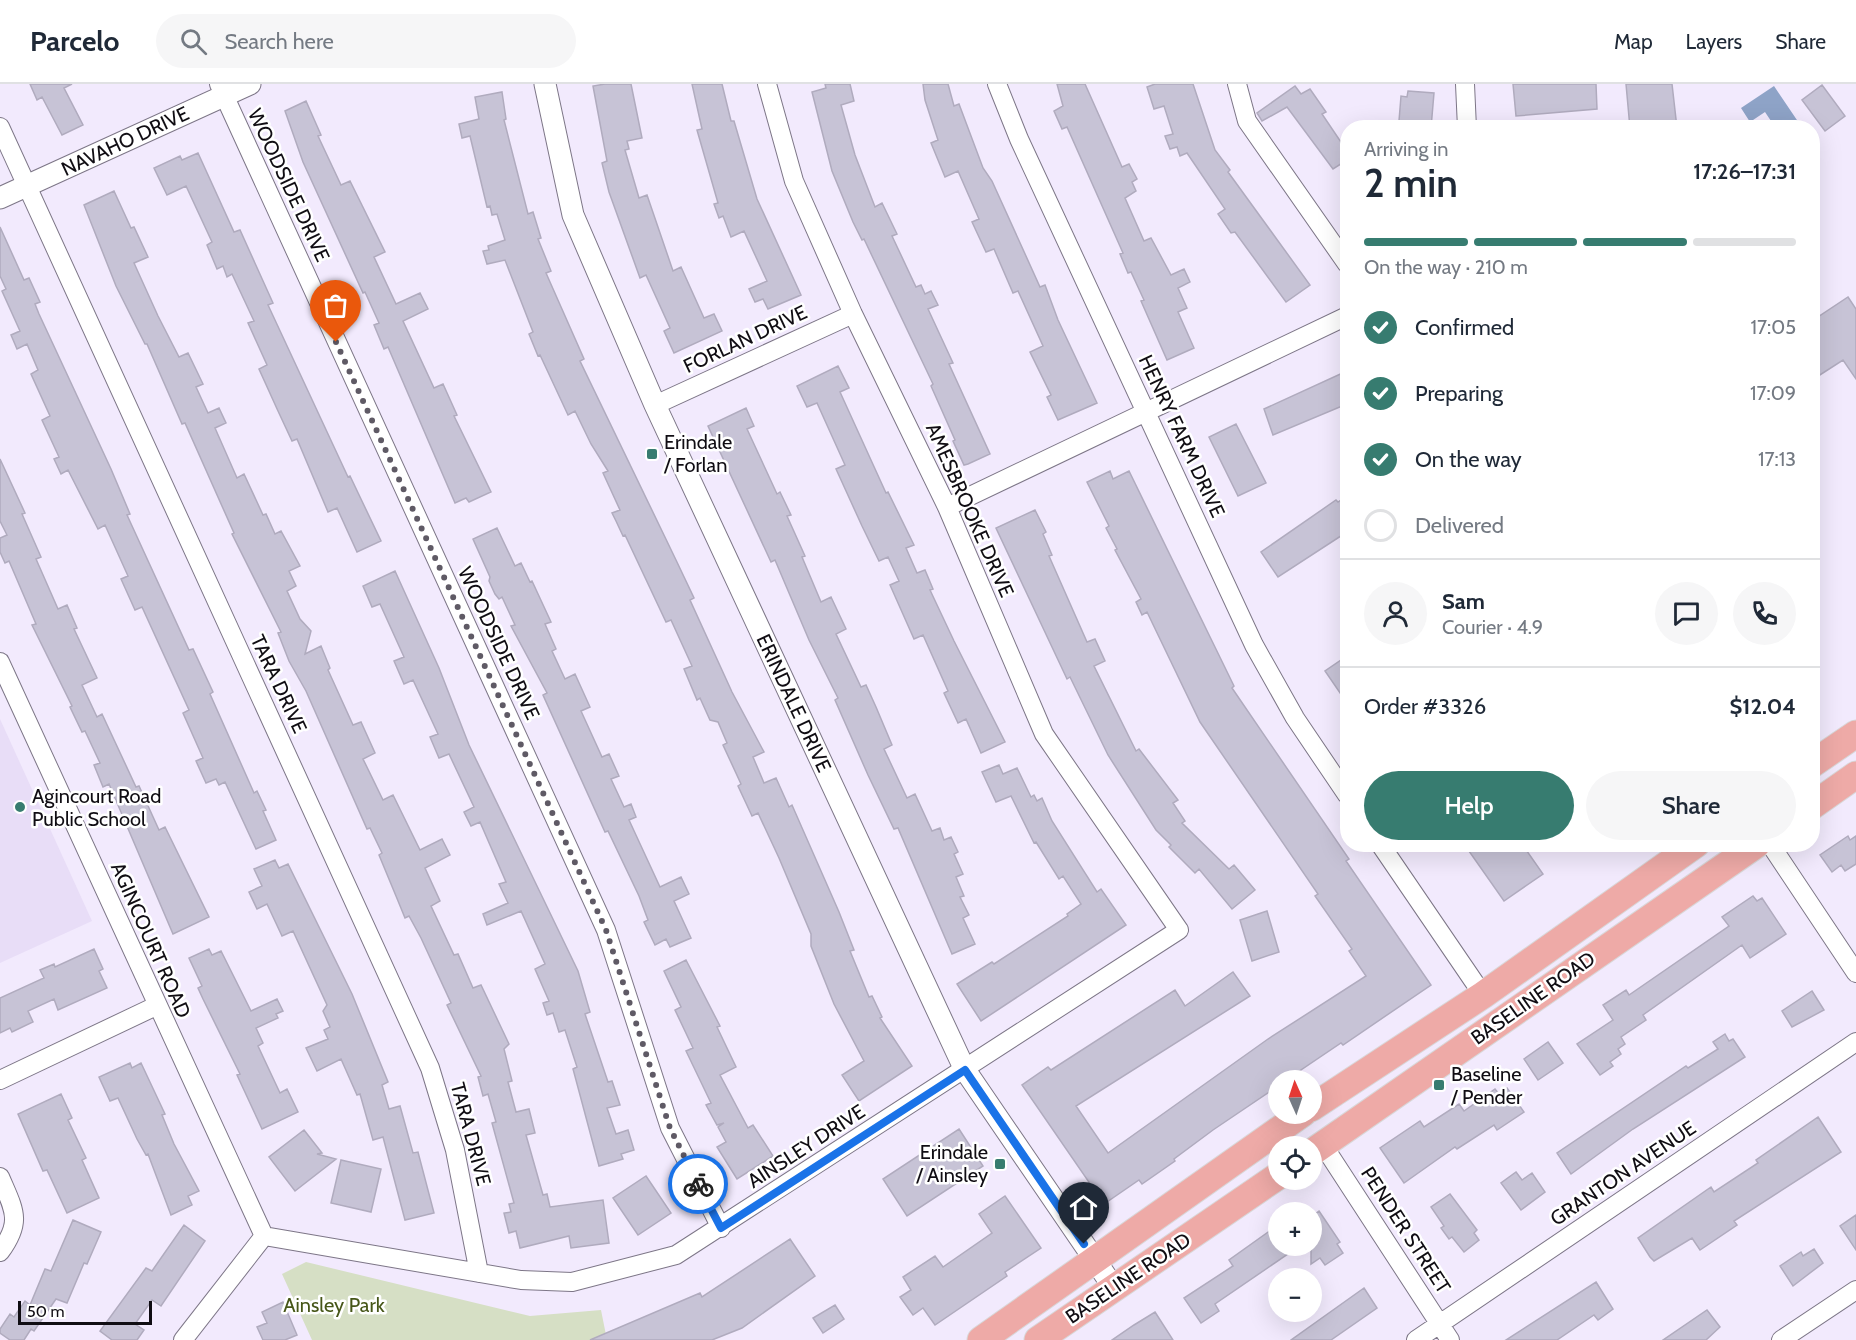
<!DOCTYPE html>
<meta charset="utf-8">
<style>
:root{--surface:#fff;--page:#f6f6f7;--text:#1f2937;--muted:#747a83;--line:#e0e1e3;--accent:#377c70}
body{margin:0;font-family:Cabin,sans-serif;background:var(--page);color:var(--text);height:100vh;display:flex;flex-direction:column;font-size:22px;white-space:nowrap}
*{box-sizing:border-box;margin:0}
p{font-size:20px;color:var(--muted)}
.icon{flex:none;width:33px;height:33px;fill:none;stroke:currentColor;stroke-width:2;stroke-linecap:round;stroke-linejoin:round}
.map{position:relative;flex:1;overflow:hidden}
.drawer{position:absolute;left:1340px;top:36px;width:480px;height:732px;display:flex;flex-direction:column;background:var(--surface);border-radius:24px;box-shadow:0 6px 24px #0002}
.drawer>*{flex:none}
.needle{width:39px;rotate:357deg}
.buttons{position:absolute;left:1268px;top:986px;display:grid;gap:12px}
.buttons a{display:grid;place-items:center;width:54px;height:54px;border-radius:50%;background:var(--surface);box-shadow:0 6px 24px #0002;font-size:30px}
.scale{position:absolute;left:18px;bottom:15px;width:134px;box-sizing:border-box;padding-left:6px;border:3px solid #100d13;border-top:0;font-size:16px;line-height:21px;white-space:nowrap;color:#100d13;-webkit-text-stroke:4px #fff;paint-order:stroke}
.pin{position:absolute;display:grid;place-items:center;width:51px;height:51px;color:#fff;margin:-62px -26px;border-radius:50% 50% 50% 0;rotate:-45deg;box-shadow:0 0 6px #0007}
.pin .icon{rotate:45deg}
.courier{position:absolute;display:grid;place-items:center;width:60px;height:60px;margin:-30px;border:4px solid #1a73e8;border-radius:50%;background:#fff;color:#222;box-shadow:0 2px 8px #0007}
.summary em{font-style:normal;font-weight:600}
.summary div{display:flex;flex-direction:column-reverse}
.summary{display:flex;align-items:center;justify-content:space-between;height:102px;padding:0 24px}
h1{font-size:39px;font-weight:600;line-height:45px}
.bar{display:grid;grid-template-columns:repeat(4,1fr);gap:9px 6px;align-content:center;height:72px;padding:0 24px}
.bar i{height:8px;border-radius:4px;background:var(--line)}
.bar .active{background:var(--accent)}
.bar p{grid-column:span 4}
.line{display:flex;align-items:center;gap:15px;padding:0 24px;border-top:2px solid var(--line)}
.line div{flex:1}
.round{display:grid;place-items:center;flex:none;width:63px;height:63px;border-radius:32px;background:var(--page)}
ol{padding:0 24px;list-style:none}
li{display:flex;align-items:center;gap:18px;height:66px}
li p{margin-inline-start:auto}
li .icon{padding:6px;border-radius:50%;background:var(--accent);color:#fff;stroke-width:4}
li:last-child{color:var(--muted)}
li i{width:33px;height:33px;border:3px solid var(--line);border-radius:50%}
.button{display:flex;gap:12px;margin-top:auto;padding:12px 24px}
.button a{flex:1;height:69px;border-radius:36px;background:var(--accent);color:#fff;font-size:24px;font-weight:600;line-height:69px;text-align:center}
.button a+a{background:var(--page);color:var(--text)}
header{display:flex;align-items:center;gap:36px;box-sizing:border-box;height:84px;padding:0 30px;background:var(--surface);border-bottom:2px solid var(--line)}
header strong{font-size:28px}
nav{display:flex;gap:33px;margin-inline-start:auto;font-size:21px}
.search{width:420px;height:54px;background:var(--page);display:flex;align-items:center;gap:15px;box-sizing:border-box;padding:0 21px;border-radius:33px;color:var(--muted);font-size:22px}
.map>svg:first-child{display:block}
.built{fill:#e8ddf7}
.green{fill:#d6dfc5}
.water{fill:#8ea3c7}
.building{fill:#c7c3d6;stroke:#b0abbe;stroke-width:1.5}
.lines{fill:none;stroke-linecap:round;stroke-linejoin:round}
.minor-casing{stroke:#7d7687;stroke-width:20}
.tertiary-casing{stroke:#7d7687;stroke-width:23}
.primary-casing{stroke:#d9d8d9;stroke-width:29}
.minor{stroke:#fff;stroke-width:18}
.tertiary{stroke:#fff;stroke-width:21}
.primary{stroke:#eeaaa7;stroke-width:27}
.done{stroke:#5f5a65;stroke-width:6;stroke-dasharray:0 10.8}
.route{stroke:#1a73e8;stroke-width:8}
.poi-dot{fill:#377c70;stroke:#fff;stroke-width:2}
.labels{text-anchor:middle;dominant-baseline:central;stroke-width:5;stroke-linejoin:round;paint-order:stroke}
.street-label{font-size:20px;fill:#100d13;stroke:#fff}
.poi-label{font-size:20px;fill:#100d13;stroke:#fff;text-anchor:start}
.park-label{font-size:20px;fill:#465618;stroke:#fff}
</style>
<header>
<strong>Parcelo</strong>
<div class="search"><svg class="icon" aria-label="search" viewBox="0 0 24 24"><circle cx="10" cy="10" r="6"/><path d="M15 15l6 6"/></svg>Search here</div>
<nav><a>Map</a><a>Layers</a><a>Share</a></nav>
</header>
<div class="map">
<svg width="1856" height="1256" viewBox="0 0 1856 1256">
<rect width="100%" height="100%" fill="#f2eafd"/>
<path class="built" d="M0,635L92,837L0,879Z"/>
<path class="green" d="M306,1178L530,1232L601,1226L607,1256H312L282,1190Z"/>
<path class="water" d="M1774,2L1801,42L1798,43H1775L1765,28L1750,38L1741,24Z"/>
<path class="building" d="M30,0H72L64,4L83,41L62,51L42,13L37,16Z
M605,0H631L642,54L627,57L629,65L625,66L639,114L647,111L673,187L681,183L704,234L714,230L722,247L674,269L664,247L670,244L646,191L640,194L609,108L602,79L607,77L593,2Z
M692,0H722L731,37H734L757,115L801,211L768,225L763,215L755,218L749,205L767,197L744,147L731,153L723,132L719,134L714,120L718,119L697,46L702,45Z
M825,0H850L854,17L841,21L855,71L875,123L882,119L897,150L892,152L916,203L921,201L925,210L931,207L938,221L928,225L953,279L949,280L990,370L968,380L964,381L953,357L955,356L931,302L933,300L864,155L862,156L853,138L832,87L812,8L826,4Z
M923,0H948L954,22L959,20L983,84L992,97L1040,203L1045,201L1058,236L1097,319L1058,336L1047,313L1051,311L1030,268L1043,262L1018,207L1013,209L994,165L986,168L972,138L979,135L958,87L945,93L931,59L938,56L925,16Z
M1057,0H1085L1122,83L1129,80L1137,95L1132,98L1136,107L1125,114L1144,157L1151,154L1171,191L1184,185L1190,198L1178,204L1187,224L1178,228L1194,264L1167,276L1141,217L1144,216L1131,188L1128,189L1120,170L1123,169L1067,43L1062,45L1054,27L1063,22Z
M1155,0H1193L1215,66L1230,86L1228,88L1310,201L1286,218L1235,148L1231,149L1218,130L1225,125L1187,69L1180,72L1177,63L1170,65L1165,52L1173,50L1164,22L1154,25L1147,3Z
M1513,0H1596L1597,25L1516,32Z
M1626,0H1672L1677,44H1630Z
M1822,1L1845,32L1825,47L1802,16Z
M1295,2L1301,10L1310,5L1326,28L1322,30L1347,67V76L1333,85L1287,23L1262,37L1257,29Z
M1408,7L1434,9L1431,44H1405L1406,37H1399L1401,12L1407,13Z
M502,8L506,35L504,36L528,130L533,128L541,154L538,155L551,187L546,189L584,275L580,277L676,476L694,514L690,516L732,608L764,668L753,673L764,699L776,694L789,723L792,721L839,828L854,866L850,867L869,913L872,912L882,933L880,934L912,982L859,1017L842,991L864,977L834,920L811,862V850L779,774L758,729L752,732L738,702L741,700L723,661L727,659L718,638L710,636L700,614L697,616L684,585L692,582L671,536L666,538L625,451L623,452L616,437L612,429L620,426L603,389L608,387L591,360L575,327L568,331L540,271L538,272L529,250L533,248L505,176L487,180L483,167L489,166L488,162L505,156L497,130L492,131L490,122L487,123L470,52L462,54L459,40L479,35L475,13Z
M306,17L321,51L318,52L341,101L350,97L385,168L374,173L396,220L420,209L428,225L403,237L434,304L443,300L457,331L454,332L491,408L469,418L466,414L455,419L388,263L384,265L374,241L379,239L365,208L363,209L303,78L285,27Z
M198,69L234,148L240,146L273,219L268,221L348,393L350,392L381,457L357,468L337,424L328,428L297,355L292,357L278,327L259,285L267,281L248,239L254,237L232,190L227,193L223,182L217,185L207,161L212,158L186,102L167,111L154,84L180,72L182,76Z
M114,107L131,144L134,143L148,173L134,179L158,232L179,273L188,269L203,300L196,303L208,329L219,324L226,339L215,344L237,394L244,390L263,431L266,430L275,450L281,447L300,482L289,487L296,502L287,507L300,535L311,547L305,570L321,562L330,584L328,586L353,641L361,638L375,669L363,675L383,716L393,711L420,766L442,755L450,771L425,784L440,817L431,822L454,871L458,870L473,904L481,901L509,960L504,965L512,997L508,998L516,1028L529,1025L535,1049L526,1051L543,1111L547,1110L550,1123L603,1116L609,1159L571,1164L569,1152L520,1164L516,1147L509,1149L504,1129L511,1128L509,1120L514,1119L492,1039L496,1038L488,1010L483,1012L478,993L481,992L447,921L451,919L421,854L409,832L405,834L396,812L379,771L382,769L370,744L367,745L306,607L289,577L278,549L281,548L232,450L234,449L185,339L182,340L147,260H145L116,202L84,121Z
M0,143L24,196L29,194L40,218L35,220L39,230L111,385L130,430L127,431L189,566L193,565L213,608L210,610L254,709L257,707L266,726L263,727L276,756L256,765L225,698L219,701L216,695L206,699L196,677L203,674L183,629L189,626L142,523L135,526L121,495L128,492L105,441L98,445L68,386L61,390L54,375L59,373L42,336L50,332L31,290L38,286L27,260L17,265L11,251L20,247L2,207L6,205L0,192Z
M1848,213L1856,225V295L1843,276L1812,296V237Z
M838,282L849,304L840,308L886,409L888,408L914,461L906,464L917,489L925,486L933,505L930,506L954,557L1005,658L981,669L966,635L958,639L944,609L948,607L923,551L914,555L890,501L899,497L888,473L879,477L862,442L836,385L845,381L817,319L807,323L797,302Z
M1347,287V320L1273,351L1264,325Z
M746,324L754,342L747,345L777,410L780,408L791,431L787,432L805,472L802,473L821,518L831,513L846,545L836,550L861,603L866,601L876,623L892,661L884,665L907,714L915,710L932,747L940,744L944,756L951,753L958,768L954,770L963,790L956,793L964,812L960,813L969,831L963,834L975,860L952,870L898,744L894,745L868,691L835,616L838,614L809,556L775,476L771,478L708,342Z
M1236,340L1266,399L1238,412L1209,353Z
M0,375L25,429L22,430L41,473L36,475L58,525L67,521L77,544L74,545L97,594L82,601L97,633L102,630L136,703L139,702L159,746L165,743L209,833L173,850L109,700L103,703L94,681L100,679L85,647L82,648L70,623L72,622L32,541L36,540L9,477L5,479L0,468V454L7,451L0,437Z
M1110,387L1113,395L1129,387L1234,602L1232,604L1349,775L1346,777L1431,901L1343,961L1341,959L1286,996H1278V1002L1213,1046L1174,1075L1175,1077L1142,1100L1139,1096L1104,1120L1022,1001L1048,983L1051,986L1175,906L1185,922L1233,888L1250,912L1076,1022L1108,1069L1268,955L1366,892L1349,867L1352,865L1315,812L1318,810L1200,638L1147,528L1142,531L1136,518L1141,515L1115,466L1117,465L1106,444L1109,442L1087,398Z
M1347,412V448L1278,493L1261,468L1336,416L1338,418Z
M1035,426L1046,448L1043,450L1052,471L1049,472L1087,558L1095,555L1105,577L1094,582L1136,667L1139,665L1178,716L1173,719L1185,737L1182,739L1229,785L1234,781L1255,806L1232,825L1199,785L1195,789L1169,763L1171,761L1156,746L1108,671L1070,593L1067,595L996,444Z
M497,444L515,482L521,479L530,498L532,497L551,538L545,540L556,565L552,567L565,595L575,590L590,623L581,627L602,673L609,670L619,692L611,695L624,723L631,720L636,733L629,736L660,803L681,793L689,810L674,817L691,854L670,863L666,855L655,861L644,838L648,836L639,812L608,747L605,748L543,611L547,609L511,542L515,541L502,513L499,515L495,510L489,497L490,493L473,455Z
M395,487L439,584L469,661L578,887L590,928L585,930L608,998L612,997L620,1021L607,1024L616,1050L628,1046L634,1066L621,1070L623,1075L599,1082L573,985L577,983L565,946L559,948L553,929L547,931L543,919L549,917L535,885L545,880L521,827L487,841L483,830L508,819L499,800L506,798L480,738L471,742L464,728L474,723L449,670L439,674L430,653L438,650L413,596L404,600L394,577L404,573L380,520L372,523L363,502Z
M1347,572V619L1325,587Z
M999,681L1003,690L1017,684L1031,713L1034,711L1037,717L1042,714L1052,737L1097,808L1101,805L1126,841L981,937L957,900L992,878L994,880L1068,832L1067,830L1081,820L1063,792L1059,795L1036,758L1034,759L1011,712L996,718L982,688Z
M1848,752L1850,756L1856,752V780L1845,787L1841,781L1832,788L1820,771Z
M1464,760H1522L1543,790L1504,817Z
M275,776L279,784L288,780L352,910L388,998L382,1001L389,1025L400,1022L413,1069L418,1068L434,1129L405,1136L383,1053L373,1056L360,1010L357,1011L341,975L317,987L306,964L328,955L324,946L330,943L323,927L327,921L293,847L282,852L267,820L257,825L249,808L262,802L254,785Z
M1753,812L1757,817L1762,814L1786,850L1750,874L1742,861L1643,931L1646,936L1621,953L1625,960L1618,965L1621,970L1610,978L1613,982L1600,991L1577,960L1613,936L1603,921L1626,906L1629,911L1729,842L1722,833Z
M1267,827L1279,868L1252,877L1240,836Z
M94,865L103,885L99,887L107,904L58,926L54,915L28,927L33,938L12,948L10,944L0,949V914L44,894L40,886L54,880L55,883Z
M209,865L212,871L221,867L251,927L277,915L283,927L276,930L278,934L256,944L263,959L258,962L280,1009L287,1005L298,1028L262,1045L237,991L240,990L203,915L198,904L202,902L189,874Z
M686,876L720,942L717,943L736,983L720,991L748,1044L753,1041L773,1072L737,1095L717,1063L726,1058L718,1043L724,1039L717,1041L706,1021L711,1019L686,967L693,964L675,926L681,923L664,887Z
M1812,907L1824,926L1792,943L1782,927Z
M1725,950L1729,957L1733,955L1745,973L1633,1045L1571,1090L1557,1069L1686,982L1688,984L1718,965L1713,958Z
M1548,958L1563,979L1538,996L1524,975Z
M130,979L132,984L141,979L165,1030L162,1031L174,1060L199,1107L188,1112L192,1121L171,1131L148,1070L146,1071L137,1055L118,1014L110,1017L99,993Z
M1507,1004L1524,1028L1497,1046L1494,1041L1457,1065L1455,1063L1404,1099L1380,1064L1420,1037L1424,1043L1459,1020L1464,1027L1495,1005L1499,1010Z
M61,1010L72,1034L68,1036L86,1074L82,1076L99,1114L67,1129L47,1086L43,1087L18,1030Z
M1818,1033L1841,1068L1734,1137L1737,1141L1700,1166L1692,1154L1654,1177L1650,1173L1638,1154L1711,1103L1714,1108L1758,1079L1756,1076Z
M959,1045L983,1082L907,1132L883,1095Z
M304,1046L322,1069L317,1070L336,1075L295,1107L269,1073Z
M341,1076L381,1085L371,1128L331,1119Z
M1516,1088L1522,1096L1532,1089L1545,1108L1521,1126L1501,1099Z
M646,1092L671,1129L638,1151L613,1114Z
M1450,1110L1477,1146L1474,1149L1479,1156L1464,1168L1452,1153L1449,1155L1441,1144L1444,1142L1431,1123Z
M1005,1112L1041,1164L1005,1188L1007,1192L935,1241L923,1224L913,1231L900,1213L911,1206L903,1193L935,1172L943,1183L992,1149L979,1130Z
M1319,1127L1340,1158L1337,1160L1343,1169L1325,1181L1320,1174L1311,1180V1133Z
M1856,1131V1166L1840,1142Z
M73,1136L101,1148L87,1180L84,1179L67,1219L56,1215L34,1247L31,1245L24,1256H10L0,1249V1245L10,1230L14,1233L25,1217L30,1221L45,1185L51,1187Z
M184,1141L205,1157L161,1222L152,1216L135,1240L144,1246L137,1256H112L100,1247L146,1184L152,1187Z
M1271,1146L1278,1156V1161H1301L1215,1220L1219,1227L1201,1239L1184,1214L1233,1182L1229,1176Z
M790,1155L815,1192L742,1244L712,1256H590L700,1209L702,1213Z
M1814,1165L1823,1179L1793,1202L1780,1182L1801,1168L1803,1172Z
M1596,1198L1613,1225L1598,1236L1594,1231L1557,1256H1506Z
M1364,1204L1377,1224L1331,1256H1291Z
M283,1218L297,1251L285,1256H263L257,1243L267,1239L262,1228Z
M835,1221L844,1235L823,1249L813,1234Z
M1707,1226L1720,1243L1706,1256H1663Z
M1155,1228L1173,1256H1112L1134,1241Z"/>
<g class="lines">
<g class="minor-casing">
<path id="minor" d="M219,0L606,846L670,1044L721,1144
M997,0L1019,55L1254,561L1295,634L1347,711
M1237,0L1247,37L1347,180
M1465,0L1467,44
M0,43L430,984L455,1066L479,1189
M655,321L853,230
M947,423L1347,232
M0,578L264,1152
M1380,760L1483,911
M1770,760L1856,889
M0,996L156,922
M1323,1061L1450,1256
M0,1093C14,1126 23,1137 0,1168
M264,1152L521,1196L572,1198L676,1171L1179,846L1044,650L947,423L853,230L794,97L767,0
M183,1256L264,1152
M1416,1256L1856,958
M1781,1256L1856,1206"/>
</g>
<g class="tertiary-casing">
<path id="tertiary" d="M545,0L573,131L655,321L965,986L1114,1204
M0,114L250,0"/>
</g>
<g class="primary-casing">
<path id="primary" d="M1812,680L1856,650
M1812,722L1856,691
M1311,1024L1483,911L1696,760
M1311,1069L1757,760
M981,1256L1303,1029
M1038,1256L1278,1092"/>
</g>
<use href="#minor" class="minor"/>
<use href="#tertiary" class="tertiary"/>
<use href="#primary" class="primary"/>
</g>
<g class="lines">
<path class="done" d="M336,258L606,846L670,1044L698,1100"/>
<path class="route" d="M698,1100L721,1144L965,986L1084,1160"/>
</g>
<g class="poi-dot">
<rect x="646" y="364" width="12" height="12" rx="3"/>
<circle cx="20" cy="723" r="6"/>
<rect x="1433" y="995" width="12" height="12" rx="3"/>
<rect x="994" y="1074" width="12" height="12" rx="3"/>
</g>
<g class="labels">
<g class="street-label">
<text transform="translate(125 57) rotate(-25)">NAVAHO DRIVE</text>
<text transform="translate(289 101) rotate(65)">WOODSIDE DRIVE</text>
<text transform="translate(745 255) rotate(-25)">FORLAN DRIVE</text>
<text transform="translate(1182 352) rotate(65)">HENRY FARM DRIVE</text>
<text transform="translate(970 426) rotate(66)">AMESBROOKE DRIVE</text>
<text transform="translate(499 559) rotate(65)">WOODSIDE DRIVE</text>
<text transform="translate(279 600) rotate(65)">TARA DRIVE</text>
<text transform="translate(794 619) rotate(65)">ERINDALE DRIVE</text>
<text transform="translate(151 856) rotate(66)">AGINCOURT ROAD</text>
<text transform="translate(1533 914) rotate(-35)">BASELINE ROAD</text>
<text transform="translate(471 1050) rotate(75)">TARA DRIVE</text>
<text transform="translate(806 1062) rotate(-33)">AINSLEY DRIVE</text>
<text transform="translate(1623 1089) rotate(-34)">GRANTON AVENUE</text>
<text transform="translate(1406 1146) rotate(57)">PENDER STREET</text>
<text transform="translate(1128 1194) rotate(-34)">BASELINE ROAD</text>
</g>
<g class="poi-label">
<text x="664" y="358">Erindale<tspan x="664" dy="23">/ Forlan</tspan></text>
<text x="32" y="712">Agincourt Road<tspan x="32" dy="23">Public School</tspan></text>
<text x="1451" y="990">Baseline<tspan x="1451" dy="23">/ Pender</tspan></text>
<text x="988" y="1068" text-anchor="end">Erindale<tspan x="988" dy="23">/ Ainsley</tspan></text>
</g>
<g class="park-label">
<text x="334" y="1221">Ainsley Park</text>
</g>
</g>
</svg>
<div class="buttons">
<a><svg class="needle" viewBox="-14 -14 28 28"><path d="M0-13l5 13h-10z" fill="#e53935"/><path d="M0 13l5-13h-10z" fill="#747a83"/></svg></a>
<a><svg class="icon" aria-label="locate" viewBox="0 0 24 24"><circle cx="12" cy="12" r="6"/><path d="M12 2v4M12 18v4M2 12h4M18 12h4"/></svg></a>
<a>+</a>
<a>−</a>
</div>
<div class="scale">50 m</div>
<div class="pin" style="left:336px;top:258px;background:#ea580c"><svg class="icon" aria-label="bag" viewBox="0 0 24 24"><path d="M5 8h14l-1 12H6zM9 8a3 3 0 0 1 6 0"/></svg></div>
<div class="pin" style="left:1084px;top:1160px;background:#1f2937"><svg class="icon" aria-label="home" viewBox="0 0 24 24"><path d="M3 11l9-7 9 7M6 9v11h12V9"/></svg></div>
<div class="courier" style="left:698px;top:1100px"><svg class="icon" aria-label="bike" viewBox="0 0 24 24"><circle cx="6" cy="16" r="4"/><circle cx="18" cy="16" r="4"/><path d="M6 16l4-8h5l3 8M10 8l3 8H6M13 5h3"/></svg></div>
<section class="drawer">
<div class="summary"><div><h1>2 min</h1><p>Arriving in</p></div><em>17:26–17:31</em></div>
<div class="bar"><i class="active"></i><i class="active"></i><i class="active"></i><i></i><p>On the way · 210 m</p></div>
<ol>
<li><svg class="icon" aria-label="check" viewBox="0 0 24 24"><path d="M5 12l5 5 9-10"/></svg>Confirmed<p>17:05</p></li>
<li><svg class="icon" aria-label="check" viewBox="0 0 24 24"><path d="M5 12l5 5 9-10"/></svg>Preparing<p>17:09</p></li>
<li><svg class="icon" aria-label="check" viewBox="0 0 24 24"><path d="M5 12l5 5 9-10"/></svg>On the way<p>17:13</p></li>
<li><i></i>Delivered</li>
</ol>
<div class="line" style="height:108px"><a class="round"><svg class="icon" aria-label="person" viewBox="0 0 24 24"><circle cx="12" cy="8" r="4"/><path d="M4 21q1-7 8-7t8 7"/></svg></a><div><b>Sam</b><p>Courier · 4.9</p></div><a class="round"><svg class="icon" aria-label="chat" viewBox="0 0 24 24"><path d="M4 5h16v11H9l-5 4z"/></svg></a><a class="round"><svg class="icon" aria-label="phone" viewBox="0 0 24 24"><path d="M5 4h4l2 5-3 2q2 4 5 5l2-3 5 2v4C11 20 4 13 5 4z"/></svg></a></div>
<div class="line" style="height:78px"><div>Order #3326</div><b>$12.04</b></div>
<div class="button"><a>Help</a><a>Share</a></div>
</section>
</div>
